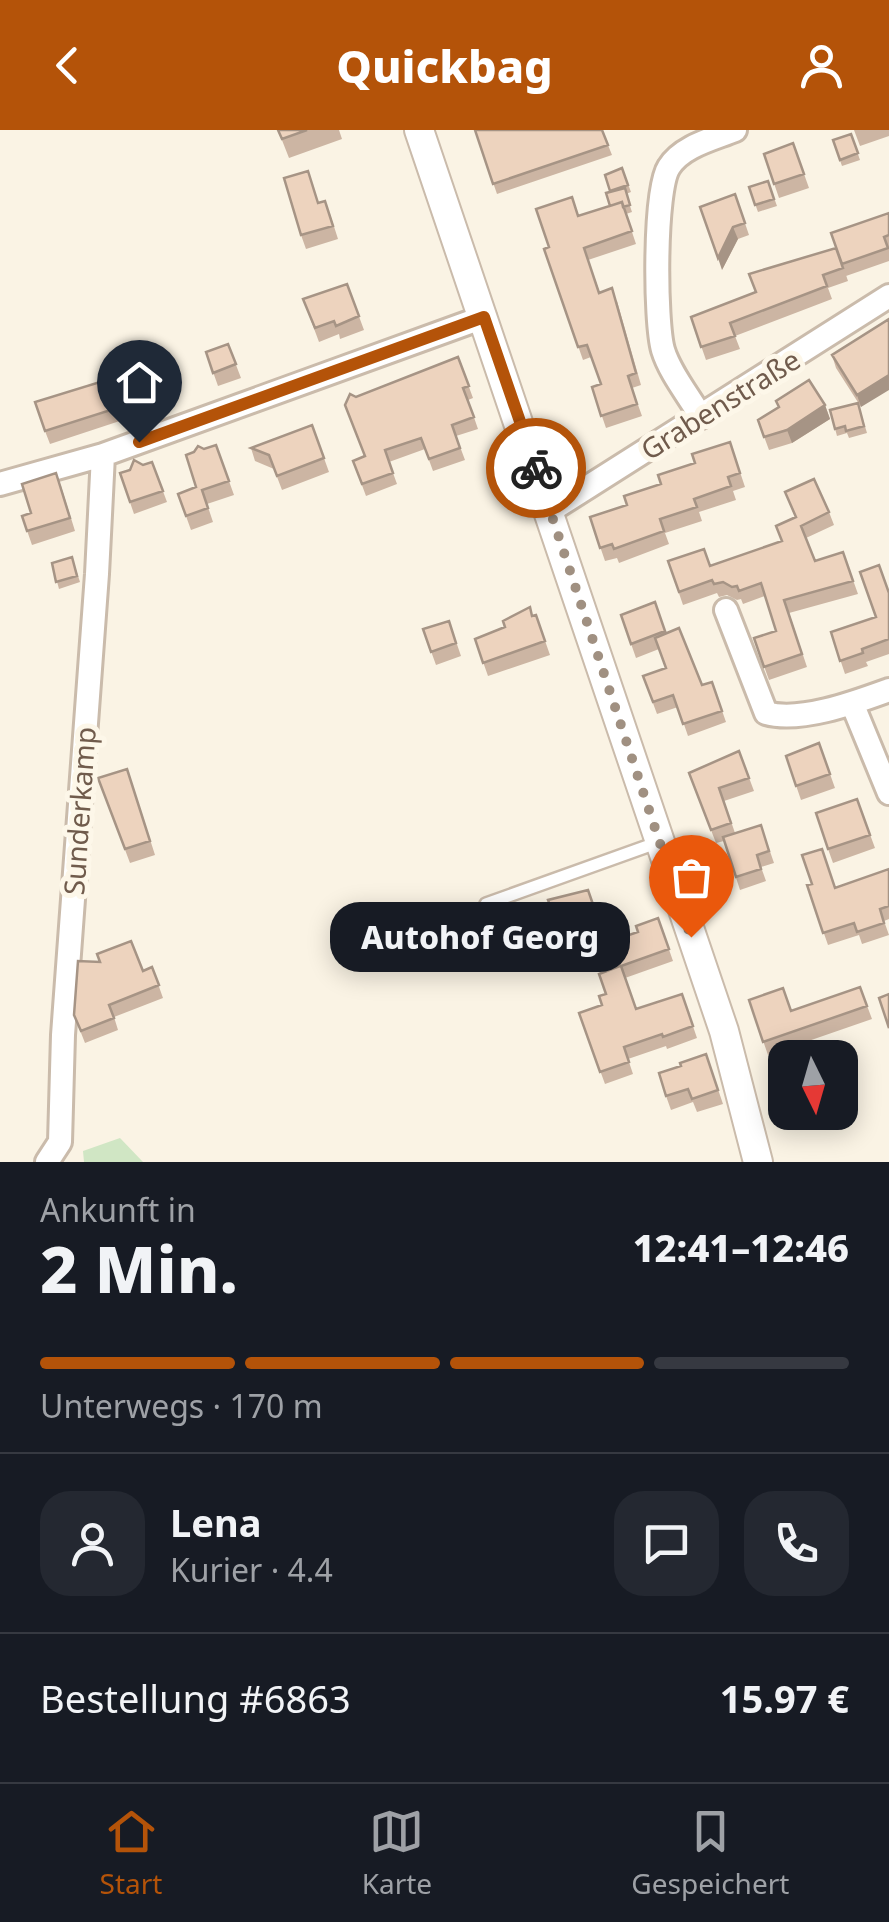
<!DOCTYPE html>
<html lang="de">
<meta charset="utf-8">
<style>
:root{--surface:#171b24;--page:#242831;--text:#f1f3f6;--muted:#9ea1a6;--line:#363941;--accent:#b45309}
body{margin:0;font-family:"Noto Sans",sans-serif;background:var(--page);color:var(--text);height:100vh;display:flex;flex-direction:column;font-size:38px;white-space:nowrap}
*{box-sizing:border-box;margin:0}
p{font-size:32px;color:var(--muted)}
.icon{flex:none;width:55px;height:55px;fill:none;stroke:currentColor;stroke-width:2;stroke-linecap:round;stroke-linejoin:round}
.map{position:relative;height:1032px;overflow:hidden}
.side{display:flex;flex-direction:column;background:var(--surface);flex:1}
.side>*{flex:none}
.needle{width:65px;rotate:175deg}
.tools{position:absolute;left:768px;top:910px;display:grid;gap:20px}
.tools a{display:grid;place-items:center;width:90px;height:90px;border-radius:20px;background:var(--surface);box-shadow:0 5px 25px #0003;font-size:50px}
.pin{position:absolute;display:grid;place-items:center;width:85px;height:85px;color:#fff;margin:-102px -42px;border-radius:50% 50% 50% 0;rotate:-45deg;box-shadow:0 0 10px #0007}
.pin .icon{rotate:45deg}
.courier{position:absolute;display:grid;place-items:center;width:100px;height:100px;margin:-50px;border:8px solid #b45309;border-radius:50%;background:#fff;color:#222;box-shadow:0 2px 12px #0007}
.bubble{position:absolute;height:70px;border-radius:30px;background:var(--surface);box-shadow:0 5px 25px #0003;font-size:32px;font-weight:800;line-height:70px;text-align:center}
.headline em{font-style:normal;font-weight:800}
.headline div{display:flex;flex-direction:column-reverse}
.headline{display:flex;align-items:center;justify-content:space-between;height:170px;padding:0 40px}
h1{font-size:65px;font-weight:800;line-height:75px}
.bar{display:grid;grid-template-columns:repeat(4,1fr);gap:15px 10px;align-content:center;height:120px;padding:0 40px}
.bar i{height:12px;border-radius:8px;background:var(--line)}
.bar .active{background:var(--accent)}
.bar p{grid-column:span 4}
.line{display:flex;align-items:center;gap:25px;padding:0 40px;border-top:2px solid var(--line)}
.line div{flex:1}
.round{display:grid;place-items:center;flex:none;width:105px;height:105px;border-radius:30px;background:var(--page)}
header{display:flex;justify-content:space-between;align-items:center;height:130px;padding:0 40px;background:var(--accent);color:#fff;font-size:45px;font-weight:800}
.menu{display:flex;justify-content:space-around;align-items:center;height:140px;border-top:2px solid var(--line);background:var(--surface);font-size:28px;color:var(--muted)}
.menu a{display:grid;justify-items:center;gap:5px}
.menu .active{color:var(--accent)}
.map>svg:first-child{display:block}
.green{fill:#d0e6c4}
.lines{fill:none;stroke-linecap:round;stroke-linejoin:round}
.service-casing{stroke:#cabbab;stroke-width:16}
.minor-casing{stroke:#cabbab;stroke-width:28}
.tertiary-casing{stroke:#cabbab;stroke-width:32}
.service{stroke:#fff;stroke-width:11}
.minor{stroke:#fff;stroke-width:22}
.tertiary{stroke:#fff;stroke-width:28}
.wall{fill:#ccb5a3}
.shaded-wall{fill:#a69485}
.building{fill:#edd3be;stroke:#a69485;stroke-width:2.5}
.done{stroke:#a09081;stroke-width:10;stroke-dasharray:0 18}
.route{stroke:#b45309;stroke-width:12}
.labels{text-anchor:middle;dominant-baseline:central;stroke-width:10;stroke-linejoin:round;paint-order:stroke}
.street-label{font-size:28px;fill:#705b4c;stroke:#fdf7e9}
</style>
<header><svg class="icon" aria-label="back" viewBox="0 0 24 24"><path d="M15 5l-7 7 7 7"/></svg>Quickbag<svg class="icon" aria-label="person" viewBox="0 0 24 24"><circle cx="12" cy="8" r="4"/><path d="M4 21q1-7 8-7t8 7"/></svg></header>
<div class="map">
<svg width="889" height="1032" viewBox="0 0 889 1032">
<rect width="100%" height="100%" fill="#faf3e4"/>
<path class="green" d="M120,1008L143,1032H84L83,1021Z"/>
<g class="lines">
<g class="service-casing">
<path id="service" d="M486,774L659,712"/>
</g>
<g class="minor-casing">
<path id="minor" d="M701,287C689,266 670,243 663,220C655,192 654,60 669,37C682,16 713,9 735,0
M0,354L103,325L484,187
M550,381L889,166
M726,480L766,583C800,593 856,572 889,560
M852,573L889,663
M47,1032L60,1012L63,905L97,444L103,325"/>
</g>
<g class="tertiary-casing">
<path id="tertiary" d="M419,0L724,901L758,1032"/>
</g>
<use href="#service" class="service"/>
<use href="#minor" class="minor"/>
<use href="#tertiary" class="tertiary"/>
</g>
<path class="wall" d="M278,0H339L342,9L289,28Z
M475,0H602L612,25L497,64Z
M854,0H889V6L860,16Z
M851,4L860,30L842,36L833,10Z
M793,13L809,58L779,68L764,24Z
M622,38L631,62L626,64L632,82L626,84L636,114L588,130L600,163L617,171L641,255L632,258L642,286L606,298L592,257L601,254L591,227L583,230L544,119L549,117L578,86L610,76V61Z
M768,51L777,76L758,82L749,57Z
M735,64L749,105L738,109L722,140Z
M318,73L330,84L338,109L306,119L301,105Z
M889,83V131L846,146L844,139L848,151L828,158L832,169L735,206L740,219L706,230L691,187L756,162L836,118Z
M347,154L364,200L340,209L339,204L319,212L303,169Z
M889,189L861,277L836,238L832,225Z
M228,214L241,248L218,256L206,222Z
M458,227L473,268L468,270L478,299L456,306L465,330L433,341L425,319L389,332L397,354L366,366L353,331L365,326L356,267Z
M165,232L177,267L139,280L141,284L50,314L45,301Z
M776,271L825,275L830,289L792,313L769,320L758,290L778,278Z
M858,273L867,303L849,308L847,303L837,306L830,280Z
M312,295L329,342L282,360L274,339L255,331L251,318Z
M730,312L745,357L733,361L736,370L699,382L702,391L665,403L669,414L619,433L617,428L605,431L590,387L627,375Z
M216,315L234,365L207,374L213,392L191,400L178,364L196,357L204,319Z
M152,332L167,372L134,384L120,343Z
M61,356L75,401L32,415L22,386L31,383Z
M785,362L829,382L834,395L806,408L815,431L843,422L858,464L789,483L807,537L769,550L754,508L776,501L765,466L743,474L741,469L737,470L727,465L719,467L717,463L683,475L668,431L710,436L782,411L795,387Z
M72,427L80,452L59,459L52,433Z
M889,463V524L866,532L868,536L845,544L831,502L876,487Z
M655,472L666,503L702,555L712,552L726,592L688,606L678,577L657,584L643,546L666,538L659,519L636,528L621,485Z
M536,485L550,525L488,546L475,509Z
M449,491L461,526L436,535L423,499Z
M819,613L835,658L801,670L786,626Z
M739,621L754,661L724,671L735,703L761,695L774,733L761,737L766,751L740,760L724,711L716,713L689,643Z
M98,648L132,653L155,725L130,733Z
M857,669L875,718L833,733L828,719Z
M889,739V789L884,791L889,805L862,814L859,805L828,815L807,755L835,758Z
M588,760L601,795L562,809L548,770Z
M658,788L673,831L625,848L636,879L682,864L697,908L667,919L666,916L628,929L633,944L605,954L579,883L602,875L606,864L638,802Z
M152,837L163,868L114,887L118,900L85,913L74,885L143,841Z
M860,857L872,889L768,925L749,870L792,881Z
M706,924L723,974L697,982L693,972L671,980L666,966L681,936Z"/>
<path class="shaded-wall" d="M733,97L738,109L722,140L718,128Z
M889,245V260L861,277L857,265Z
M825,275L830,289L792,313L787,300Z"/>
<path class="building" d="M278,0H307L282,9Z
M475,0H602L608,15L493,54Z
M851,4L858,23L840,30L833,10Z
M793,13L804,44L774,54L764,24Z
M622,38L628,55L610,61L605,45Z
M308,41L318,73L325,71L333,96L301,105L284,48Z
M768,51L774,69L755,75L749,57Z
M625,58L630,75L623,77L622,72L610,76L606,63Z
M735,64L745,93L733,97L718,128L700,77Z
M572,67L578,86L622,72L632,101L584,118L599,163L612,158L636,243L628,246L637,274L601,286L592,257L601,254L587,215L578,217L544,119L549,117L536,79Z
M889,83V105L884,107L888,118L842,134L831,103Z
M836,118L843,138L823,145L827,156L730,193L735,206L701,217L691,187L756,162L749,144Z
M347,154L359,186L336,196L334,191L315,198L303,169Z
M889,189V245L857,265L832,225Z
M228,214L236,234L213,243L206,222Z
M458,227L469,256L463,258L474,287L452,295L460,318L429,329L421,308L385,320L393,343L362,354L353,331L365,326L345,275L350,264L356,267Z
M165,232L173,255L135,268L136,272L45,301L35,272Z
M809,250L825,275L787,300L764,307L758,290L779,277L776,271Z
M858,273L864,296L846,301L845,296L835,299L830,280Z
M312,295L324,328L277,346L269,325L251,318Z
M730,312L740,343L728,347L731,356L694,369L697,377L660,389L664,401L614,419L612,414L600,418L590,387L627,375L624,366L661,354L658,345L695,333L692,324Z
M216,315L229,351L202,360L208,378L186,386L178,364L196,357L186,325L194,322L198,316L204,319Z
M134,330L143,335L152,332L163,361L130,372L120,343L130,340Z
M56,343L70,388L27,401L22,386L31,383L22,354Z
M814,349L829,382L801,396L815,431L843,422L853,451L784,470L802,524L764,537L754,508L776,501L761,453L739,461L737,456L732,457L723,452L714,454L712,450L679,462L668,431L704,419L710,436L782,411L776,396L796,387L785,362Z
M72,427L77,446L56,452L52,433Z
M879,435L889,463V509L862,519L863,523L840,531L831,502L876,487L860,442Z
M655,472L665,501L631,514L621,485Z
M530,477L532,486L536,485L545,511L483,533L475,509L505,497L503,491Z
M449,491L456,513L431,522L423,499Z
M679,498L702,555L712,552L722,581L683,594L673,565L653,572L643,546L666,538L655,508Z
M819,613L830,644L796,656L786,626Z
M739,621L749,648L719,658L731,693L711,700L689,643Z
M127,639L150,711L125,719L98,648Z
M857,669L870,705L828,719L816,683Z
M761,695L769,721L757,725L761,739L736,747L723,707Z
M822,719L835,758L889,739V776L880,779L884,793L857,802L854,793L823,803L807,755L812,754L802,725Z
M588,760L596,783L558,798L548,770Z
M658,788L669,819L621,836L636,879L682,864L693,896L663,907L662,904L624,917L629,932L600,942L579,883L602,875L599,866L606,864L599,844L620,836L611,811L638,802L636,796Z
M131,811L143,841L152,837L159,855L109,875L114,888L81,901L74,885L78,831L100,832L97,824Z
M860,857L867,876L763,912L749,870L783,858L791,881Z
M889,864V898L879,868Z
M706,924L718,960L692,969L688,959L666,966L659,943L681,936L680,933Z"/>
<g class="lines">
<path class="done" d="M536,338L691,807"/>
<path class="route" d="M139,312L484,187L536,338"/>
</g>
<g class="labels">
<g class="street-label">
<text transform="translate(720 274) rotate(-32)">Grabenstraße</text>
<text transform="translate(79 681) rotate(-86)">Sunderkamp</text>
</g>
</g>
</svg>
<div class="tools">
<a><svg class="needle" viewBox="-14 -14 28 28"><path d="M0-13l5 13h-10z" fill="#e53935"/><path d="M0 13l5-13h-10z" fill="#9ea1a6"/></svg></a>
</div>
<div class="pin" style="left:691px;top:807px;background:#ea580c"><svg class="icon" aria-label="bag" viewBox="0 0 24 24"><path d="M5 8h14l-1 12H6zM9 8a3 3 0 0 1 6 0"/></svg></div>
<div class="pin" style="left:139px;top:312px;background:#1f2937"><svg class="icon" aria-label="home" viewBox="0 0 24 24"><path d="M3 11l9-7 9 7M6 9v11h12V9"/></svg></div>
<div class="courier" style="left:536px;top:338px"><svg class="icon" aria-label="bike" viewBox="0 0 24 24"><circle cx="6" cy="16" r="4"/><circle cx="18" cy="16" r="4"/><path d="M6 16l4-8h5l3 8M10 8l3 8H6M13 5h3"/></svg></div>
<div class="bubble" style="left:330px;top:772px;width:300px">Autohof Georg</div>
</div>
<section class="side">
<div class="headline"><div><h1>2 Min.</h1><p>Ankunft in</p></div><em>12:41–12:46</em></div>
<div class="bar"><i class="active"></i><i class="active"></i><i class="active"></i><i></i><p>Unterwegs · 170 m</p></div>
<div class="line" style="height:180px"><a class="round"><svg class="icon" aria-label="person" viewBox="0 0 24 24"><circle cx="12" cy="8" r="4"/><path d="M4 21q1-7 8-7t8 7"/></svg></a><div><b>Lena</b><p>Kurier · 4.4</p></div><a class="round"><svg class="icon" aria-label="chat" viewBox="0 0 24 24"><path d="M4 5h16v11H9l-5 4z"/></svg></a><a class="round"><svg class="icon" aria-label="phone" viewBox="0 0 24 24"><path d="M5 4h4l2 5-3 2q2 4 5 5l2-3 5 2v4C11 20 4 13 5 4z"/></svg></a></div>
<div class="line" style="height:130px"><div>Bestellung #6863</div><b>15.97 €</b></div>
</section>
<nav class="menu">
<a class="active"><svg class="icon" aria-label="home" viewBox="0 0 24 24"><path d="M3 11l9-7 9 7M6 9v11h12V9"/></svg>Start</a>
<a><svg class="icon" aria-label="map" viewBox="0 0 24 24"><path d="M3 6l6-2 6 2 6-2v14l-6 2-6-2-6 2zM9 4v14M15 6v14"/></svg>Karte</a>
<a><svg class="icon" aria-label="saved" viewBox="0 0 24 24"><path d="M7 4h10v16l-5-4-5 4z"/></svg>Gespeichert</a>
</nav>
